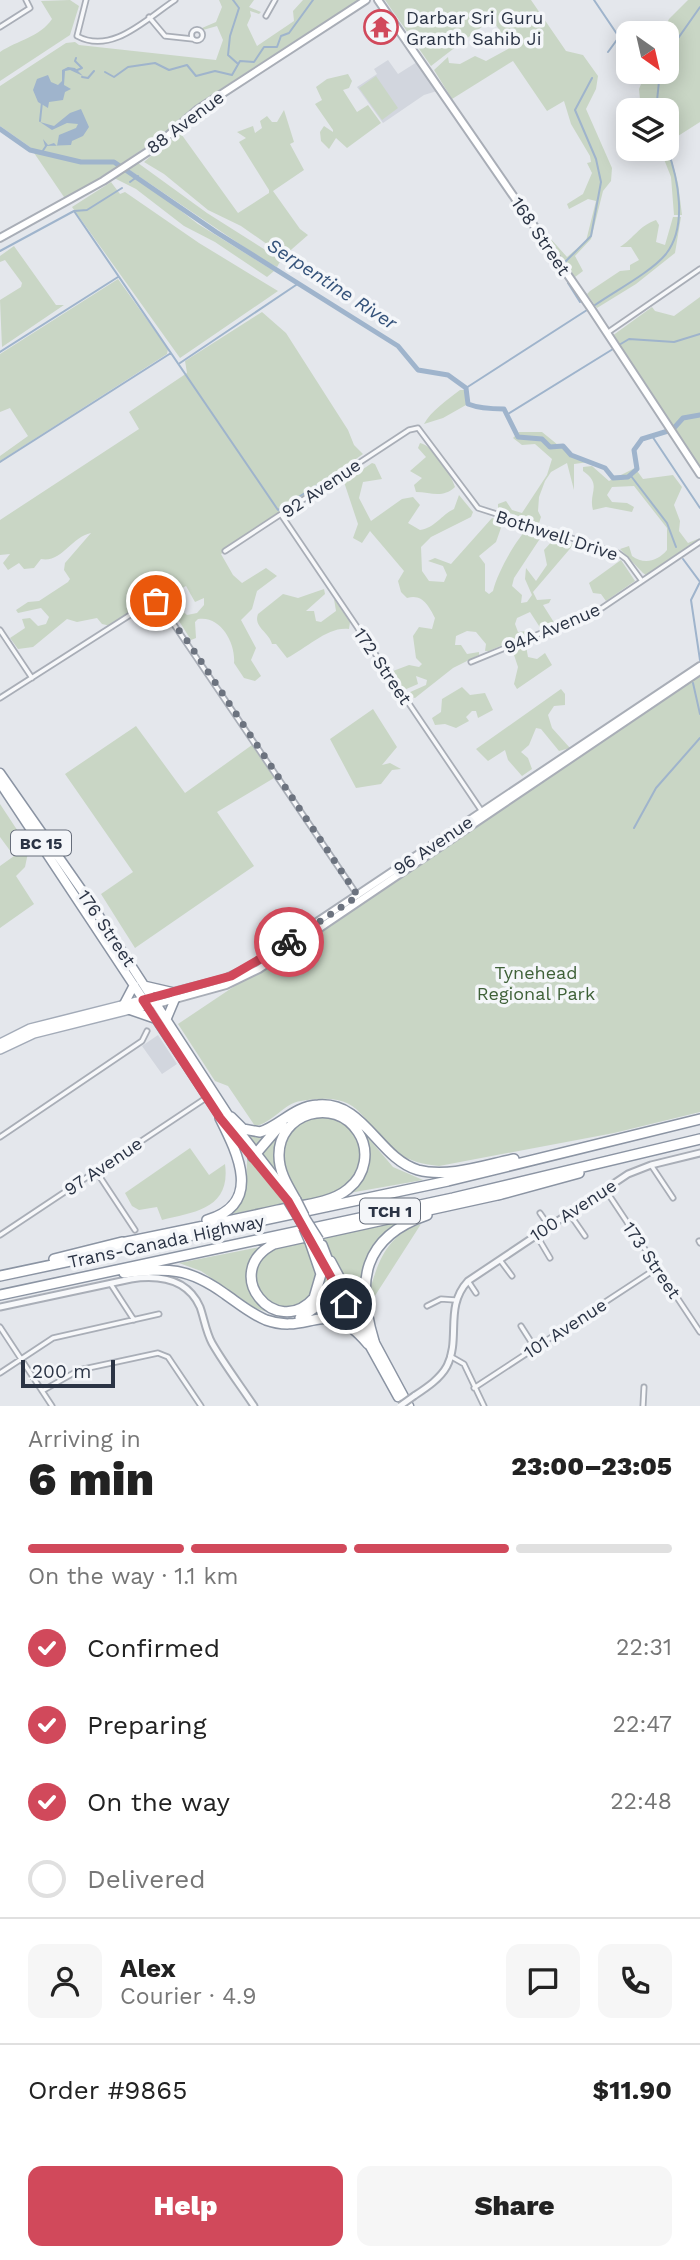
<!DOCTYPE html>
<meta charset="utf-8">
<style>
:root{--surface:#fff;--page:#f6f6f6;--text:#222;--muted:#767676;--line:#e0e0e0;--accent:#d1495b}
body{margin:0;font-family:"Work Sans",sans-serif;background:var(--page);color:var(--text);height:100vh;display:flex;flex-direction:column;font-size:26px;white-space:nowrap}
*{box-sizing:border-box;margin:0}
p{font-size:23px;color:var(--muted)}
.icon{flex:none;width:38px;height:38px;fill:none;stroke:currentColor;stroke-width:2;stroke-linecap:round;stroke-linejoin:round}
.map{position:relative;height:1406px;overflow:hidden}
.panel{display:flex;flex-direction:column;background:var(--surface);flex:1}
.panel>*{flex:none}
.needle{width:46px;rotate:146deg}
.tools{position:absolute;left:616px;top:21px;display:grid;gap:14px}
.tools a{display:grid;place-items:center;width:63px;height:63px;border-radius:14px;background:var(--surface);box-shadow:0 4px 18px #0003;font-size:35px}
.scale{position:absolute;left:21px;bottom:18px;width:94px;box-sizing:border-box;padding-left:7px;border:4px solid #2b3445;border-top:0;font-size:19px;line-height:24px;white-space:nowrap;color:#2b3445;-webkit-text-stroke:5px #f4f6f9;paint-order:stroke}
.pin{position:absolute;display:grid;place-items:center;width:60px;height:60px;color:#fff;margin:-30px;border:4px solid #fff;border-radius:50%;box-shadow:0 2px 7px #0007}
.courier{position:absolute;display:grid;place-items:center;width:70px;height:70px;margin:-35px;border:5px solid #d1495b;border-radius:50%;background:#fff;color:#222;box-shadow:0 2px 9px #0007}
.headline em{font-style:normal;font-weight:800}
.headline div{display:flex;flex-direction:column-reverse}
.headline{display:flex;align-items:center;justify-content:space-between;height:119px;padding:0 28px}
h1{font-size:46px;font-weight:800;line-height:52px}
.bar{display:grid;grid-template-columns:repeat(4,1fr);gap:10px 7px;align-content:center;height:84px;padding:0 28px}
.bar i{height:9px;border-radius:5px;background:var(--line)}
.bar .current{background:var(--accent)}
.bar p{grid-column:span 4}
.line{display:flex;align-items:center;gap:18px;padding:0 28px;border-top:2px solid var(--line)}
.line div{flex:1}
.round{display:grid;place-items:center;flex:none;width:74px;height:74px;border-radius:14px;background:var(--page)}
ol{padding:0 28px;list-style:none}
li{display:flex;align-items:center;gap:21px;height:77px}
li p{margin-inline-start:auto}
li .icon{padding:7px;border-radius:50%;background:var(--accent);color:#fff;stroke-width:4}
li:last-child{color:var(--muted)}
li i{width:38px;height:38px;border:4px solid var(--line);border-radius:50%}
.button{display:flex;gap:14px;margin-top:auto;padding:14px 28px}
.button a{flex:1;height:80px;border-radius:14px;background:var(--accent);color:#fff;font-size:28px;font-weight:800;line-height:80px;text-align:center}
.button a+a{background:var(--page);color:var(--text)}
.map>svg:first-child{display:block}
.built{fill:#d2d6de}
.green{fill:#c9d6c5}
.water{fill:#9fb4cc}
.lines{fill:none;stroke-linecap:round;stroke-linejoin:round}
.stream{stroke:#9fb4cc;stroke-width:2}
.river{stroke:#9fb4cc;stroke-width:5}
.minor-casing{stroke:#a9aeb7;stroke-width:7}
.tertiary-casing{stroke:#a9aeb7;stroke-width:9}
.secondary-casing{stroke:#a9aeb7;stroke-width:10}
.primary-casing{stroke:#a3abb8;stroke-width:10}
.trunk-casing{stroke:#8b94a3;stroke-width:11}
.motorway-casing{stroke:#8b94a3;stroke-width:12}
.minor{stroke:#f7f8fa;stroke-width:3.5}
.tertiary{stroke:#f7f8fa;stroke-width:5}
.secondary{stroke:#fff;stroke-width:6}
.primary{stroke:#fff;stroke-width:7}
.trunk{stroke:#fff;stroke-width:8}
.motorway{stroke:#fff;stroke-width:9}
.tertiary-bridge-casing{stroke:#a9aeb7;stroke-width:9;stroke-linecap:butt}
.trunk-bridge-casing{stroke:#8b94a3;stroke-width:11;stroke-linecap:butt}
.motorway-bridge-casing{stroke:#8b94a3;stroke-width:12;stroke-linecap:butt}
.tertiary-bridge{stroke:#f7f8fa;stroke-width:5}
.trunk-bridge{stroke:#fff;stroke-width:8}
.motorway-bridge{stroke:#fff;stroke-width:9}
.done{stroke:#6c737f;stroke-width:7;stroke-dasharray:0 12.6}
.route{stroke:#d1495b;stroke-width:9}
.labels{text-anchor:middle;dominant-baseline:central;stroke-width:7;stroke-linejoin:round;paint-order:stroke}
.shield{fill:#f4f6f9;stroke:#676e7b;stroke-width:2}
.shield-label{font-size:16px;font-weight:bold;fill:#2b3445}
.poi-label{font-size:18px;fill:#2b3445;stroke:#f4f6f9;text-anchor:start}
.street-label{font-size:18px;fill:#2b3445;stroke:#f4f6f9}
.park-label{font-size:18px;fill:#3f6138;stroke:#f4f6f9}
.water-label{font-size:19px;font-style:italic;fill:#34527a;stroke:#f4f6f9}
</style>
<div class="map">
<svg width="700" height="1406" viewBox="0 0 700 1406">
<rect width="100%" height="100%" fill="#e4e7ec"/>
<path class="built" d="M388,60L398,74L417,62L437,91L424,95L383,123L357,87L377,74L374,69Z
M158,1035L177,1064L162,1074L142,1046Z"/>
<path class="green" d="M70,0L79,6L70,35L0,81V52C18,40 40,37 52,19L41,1Z
M219,0H254L249,7L261,12L259,14L250,11L251,16L247,25L257,46L294,21L293,11L303,0H358L193,107L158,139L66,200L30,147L0,126V86L66,43L75,42L79,45L216,60L223,40L217,26L203,30L202,28L216,22L222,7Z
M385,0H531L566,51L583,55L598,76L596,89L586,109L612,168L611,181L603,191L591,239L575,256L583,271L575,277L541,228L567,257L586,241L596,201L588,199L569,209L567,204L583,194L592,173L587,163L591,162L590,156L571,124L564,101L547,111L513,61L452,99L434,70L448,57L449,63L460,64L475,56L486,61L508,49L510,46L492,19L431,66Z
M688,0H700V122L667,143L678,183L682,215H674L671,177L660,149H667V110H641L639,89L646,72H667V33H662L669,19Z
M348,74L352,81L349,88L343,90L357,112L368,105L381,123L347,148L336,138L329,149L321,141L320,132L324,126L333,132V130L315,104L322,100L316,87L327,79Z
M376,76L398,108L382,120L359,88Z
M284,110L294,142L290,144L304,170L273,191L300,229L308,235L284,256L241,226L208,210L164,174L144,162L179,131L238,213L269,193V190L239,142L246,138L237,132L253,126L255,133L262,128L260,121L267,116L272,122H277Z
M138,163L207,213L281,260L277,267L265,261L128,169Z
M125,172L141,180L198,224L274,271L267,277L215,242L184,226L136,189L114,178Z
M111,182L120,194L125,192L199,243L278,291L180,358L72,207Z
M673,217H681L675,253L636,284L597,308L587,294L590,291L620,271L630,270V265L639,260L631,247H620C634,238 639,226 656,220L659,225L656,242L665,245Z
M14,246L56,305H64L2,347L0,300L21,287L22,283L5,260L0,262V256Z
M118,279L168,349L167,354L0,461V456L28,436L10,408L0,412V354Z
M700,297V470L612,336L652,307L655,311L674,316Z
M262,312L286,333L348,430L354,445L363,454L221,554L233,575L242,583L266,568L277,576L257,591L252,609L241,620L256,648L251,660L261,676L255,681L244,678L234,663C236,644 221,615 198,619L195,622L196,638L191,640L167,602L171,601L187,615L197,613L204,605V598L195,602L186,586L167,596L152,598L111,626L102,624L97,618L77,622L67,619L33,647L18,649L10,638L25,628L22,619L30,618L38,626L46,624L49,617L41,608L18,613L16,610L28,602L39,601L68,582L70,579L64,570L65,563L91,533C71,537 62,563 41,559L34,568L24,569L19,563L8,570L3,563L10,554L0,555V520L139,429L129,412L187,373L185,361Z
M460,390H465L466,405L443,418L424,424C431,411 447,400 460,390Z
M542,432L563,449L589,462L574,464V490L567,463L551,472L545,481L539,497L538,511L541,517L539,523L498,509V504L506,501L512,510L522,513L547,475L552,459L535,444L522,445L513,438L519,432Z
M420,443C433,445 451,474 455,487C442,499 431,492 416,492L414,485L422,478L410,471L426,457L418,448Z
M372,463L375,464L382,479L363,482L359,498L371,521L402,499L413,497L420,505L408,523L420,530C435,528 441,515 454,509L459,495L473,512L471,517L431,537L421,547L422,571L429,581L444,582L447,575L443,566L428,561L435,558L451,564L492,518L499,520L502,525L496,542L479,556L485,564V591L489,594L493,591C497,574 513,545 525,531L533,530L543,534L514,578L512,586L522,595L521,603L527,602L532,595L525,579L526,568L536,581L547,565L544,550L555,538L574,544L533,592L537,600L551,599L549,603L543,605L555,624L541,629L530,612L517,618L515,624L518,632L527,631L528,634L489,651H485L486,644L476,632L467,631L456,636L455,645H461L467,654L479,652V655L453,668L415,698L409,696L408,693L426,685L427,680L416,676L418,684L404,690L393,671L409,665L419,667L422,664L416,658L413,636L419,627L432,629L435,618C429,606 422,593 407,598L401,592L398,581L404,571L370,531L362,543L353,538L358,524L344,482Z
M592,466L609,481L635,468L643,479L673,475L682,487L674,505L680,521L679,531L688,543L700,538L646,575L643,573L620,549L629,546L632,556C644,565 658,561 667,550V528L634,486L612,487L607,495L612,502L627,503L634,507L632,512L606,507L593,510C588,492 603,485 583,471V467Z
M621,560L635,581L606,601L601,594L593,593L589,583Z
M324,589L325,594L306,611H314L316,621L321,622L336,611L334,599L350,622L349,629C328,626 307,648 287,658L276,644H272C269,632 253,627 258,614L283,594L298,598Z
M526,646L528,657L537,659L545,653L552,665L517,689L514,684L518,667L513,652Z
M700,675V1112L614,1133L439,1166C424,1164 411,1162 398,1153C357,1123 367,1090 301,1101C284,1103 273,1123 255,1126L228,1086L215,1081L178,1024Z
M462,687L470,695L485,693L493,710L478,718L476,711H472L466,717L469,721L456,728L445,724L435,725L432,718L441,712L442,699Z
M561,689L565,694V705L554,706L548,715L552,728L570,748L559,751L541,729L536,728L529,745L521,752L528,758L532,769L522,776L508,760L505,750L488,761L476,749Z
M373,709L397,747L382,765L390,763L401,769L392,770L381,784L356,788L330,739Z
M136,726L185,793L252,745L274,778L217,812L254,866L135,948L101,894L133,872L65,774Z
M0,804L29,848L25,867L16,876L34,904L0,928V866L14,856L0,837Z
M348,1114L393,1167L423,1180L230,1214L246,1191L248,1136L259,1137L291,1118Z
M190,1148L209,1175L225,1164C231,1209 195,1212 162,1220L157,1207L139,1210L132,1206L125,1193Z
M402,1219C366,1249 364,1255 359,1301L334,1300L317,1314L282,1317L255,1308L201,1271L179,1263Z
M421,1224L371,1302L368,1298C376,1266 386,1234 421,1224Z"/>
<path class="water" d="M68,67L75,68L83,76L70,70L65,71L64,85L71,89L65,92L63,100L49,102L48,108L38,102L33,90L37,79L48,75L51,82L58,85L62,81V70Z
M81,109L89,127L83,136L72,141L71,145L45,146L43,139L48,145L54,143L57,146L59,135L76,128L78,124L67,123L52,130L40,122L54,126L70,113Z"/>
<g class="lines">
<path class="stream" d="M233,0L239,8L230,36L228,55L237,63
M594,0L619,37L608,52
M667,54L700,7
M75,71L82,68L75,61L76,58
M105,72L114,77L128,67L155,63L169,70L187,65L196,76L215,71L232,75L240,61L254,62L264,47H277L281,36L289,33L313,0
M82,77L88,78L94,71
M656,110L660,72
M40,121L42,102
M42,152L46,146
M130,182L138,176
M74,211L278,510L354,462
M0,251L74,211L87,210L122,188
M565,262L591,236L601,182L596,159L575,110L592,78
M568,283L580,302
M595,305C615,291 651,272 666,254C688,226 678,178 667,148
M619,345L629,339L674,342L700,334
M0,352L118,277
M180,363L299,283
M466,388L587,310
M508,414L613,349
M652,436L700,508
M0,462L171,353
M631,476L667,523L676,547
M683,559L700,582L691,600L700,660
M693,683L700,714
M634,828L656,788L700,738"/>
<path class="river" d="M0,129L30,150L81,162H114L216,232L398,346L418,370L448,375L466,388L468,404C478,408 494,409 504,409L518,437L542,439L550,447L563,446L571,455L605,468L613,478L628,477L637,469L634,450L642,439L668,431
M674,428L683,418L700,415"/>
<g class="minor-casing">
<path id="minor" d="M86,0L77,36C112,55 146,19 175,0
M266,16L275,0
M149,17L165,36L193,39
M0,27L30,8L26,0
M191.5 35a5.5 5.5 0 1 1 11 0a5.5 5.5 0 1 1-11 0Z
M607,333L700,269
M282,516L483,813
M225,551L409,430L418,428L478,508L618,553L626,559L642,581
M0,630L32,678
M471,662L602,608L700,542
M0,698L152,601H158L358,896
M0,1137L142,1041L147,1031
M651,1165L673,1198
M96,1171L135,1230
M605,1189L700,1332
M540,1213L549,1226
M569,1213L585,1236
M0,1235L206,1098
M537,1236L550,1258
M699,1241L700,1243
M500,1260L512,1276
M468,1281L476,1293
M110,1283L134,1320
M427,1306L441,1299L455,1300
M521,1326L535,1348
M0,1327L52,1406
M450,1356L464,1364L484,1406
M0,1373L53,1338L159,1314
M474,1388L657,1268
M42,1391L79,1370L158,1353L168,1357L201,1406
M643,1406L644,1387"/>
</g>
<g class="tertiary-casing">
<path id="tertiary" d="M0,1307L131,1279C158,1275 187,1278 200,1307C204,1318 206,1332 212,1343C224,1364 240,1385 254,1406
M414,1396C426,1388 440,1379 447,1366C461,1338 444,1307 468,1281L628,1174L651,1165L700,1153"/>
</g>
<g class="secondary-casing">
<path id="secondary" d="M378,0L590,307L700,474
M0,238L103,181L155,147L197,110L366,0
M153,997L224,979L248,968L700,666
M157,1004L226,985L259,969L700,671"/>
</g>
<g class="primary-casing">
<path id="primary" d="M0,1043L30,1028L149,998
M0,1050L34,1034L150,1005"/>
</g>
<g class="trunk-casing">
<path id="trunk" d="M0,773L88,899L236,1127L291,1198
M0,783L223,1120
M146,986L172,992
M124,1004L134,985
M130,1010L156,1019
M167,1018L175,999
M313,1241L327,1269
M331,1261L409,1406
M335,1283L398,1397"/>
</g>
<g class="motorway-casing">
<path id="motorway" d="M231,1117L243,1129L260,1132C280,1126 294,1106 318,1105C364,1101 378,1158 418,1170C448,1178 485,1165 514,1159
M253,1157L282,1123
M498,1195L579,1173
M207,1220C263,1204 238,1154 220,1118
M310,1242L321,1274L314,1298C276,1341 219,1272 274,1244L502,1194
M116,1244C170,1233 224,1222 278,1210C300,1205 330,1204 348,1189C366,1175 370,1150 358,1132C335,1096 278,1113 279,1156C279,1172 288,1186 296,1200
M54,1259L122,1242
M124,1273C168,1268 188,1267 225,1294C238,1303 251,1314 266,1320C310,1336 326,1294 368,1344
M0,1276L448,1181L700,1119
M0,1295L453,1198L700,1139
M300,1318L334,1294L338,1287L322,1245
M374,1341C356,1282 362,1237 427,1215"/>
</g>
<use href="#minor" class="minor"/>
<use href="#tertiary" class="tertiary"/>
<use href="#secondary" class="secondary"/>
<use href="#primary" class="primary"/>
<use href="#trunk" class="trunk"/>
<use href="#motorway" class="motorway"/>
<g class="tertiary-bridge-casing">
<path id="tertiary-bridge" d="M400,1406L414,1396"/>
</g>
<g class="trunk-bridge-casing">
<path id="trunk-bridge" d="M288,1201L307,1232
M302,1213L319,1240"/>
</g>
<g class="motorway-bridge-casing">
<path id="motorway-bridge" d="M296,1200L304,1216
M304,1228L310,1242"/>
</g>
<use href="#tertiary-bridge" class="tertiary-bridge"/>
<use href="#trunk-bridge" class="trunk-bridge"/>
<use href="#motorway-bridge" class="motorway-bridge"/>
</g>
<g class="lines">
<path class="done" d="M156,601L188,642L358,896L289,942"/>
<path class="route" d="M289,942L231,976L143,1000L220,1118L288,1201L346,1304"/>
</g>
<defs>
<g id="temple-ring" transform="scale(1.75)"><circle r="9.5" fill="#f4f6f9" stroke="#d1495b" stroke-width="1.5"/><path d="M0-6L5-2H3V0L6.5 2.5H4V6H1.5V3h-3V6H-4V2.5H-6.5L-3 0V-2H-5Z" fill="#d1495b"/></g>
</defs>
<g fill-rule="evenodd">
<use href="#temple-ring" x="381" y="27"/>
</g>
<g class="labels">
<g class="shield">
<rect x="11" y="830.5" width="60" height="25" rx="5"/>
<rect x="360" y="1198.5" width="60" height="25" rx="5"/>
</g>
<g class="shield-label">
<text x="41" y="843">BC 15</text>
<text x="390" y="1211">TCH 1</text>
</g>
<g class="poi-label">
<text x="406" y="17">Darbar Sri Guru<tspan x="406" dy="21">Granth Sahib Ji</tspan></text>
</g>
<g class="street-label">
<text transform="translate(185 122) rotate(-37)">88 Avenue</text>
<text transform="translate(541 236) rotate(56)">168 Street</text>
<text transform="translate(321 488) rotate(-34)">92 Avenue</text>
<text transform="translate(557 535) rotate(18)">Bothwell Drive</text>
<text transform="translate(552 628) rotate(-23)">94A Avenue</text>
<text transform="translate(383 666) rotate(56)">172 Street</text>
<text transform="translate(433 845) rotate(-34)">96 Avenue</text>
<text transform="translate(107 928) rotate(56)">176 Street</text>
<text transform="translate(103 1166) rotate(-34)">97 Avenue</text>
<text transform="translate(573 1210) rotate(-33)">100 Avenue</text>
<text transform="translate(166 1241) rotate(-12)">Trans-Canada Highway</text>
<text transform="translate(652 1260) rotate(56)">173 Street</text>
<text transform="translate(565 1328) rotate(-33)">101 Avenue</text>
</g>
<g class="park-label">
<text x="536" y="972">Tynehead<tspan x="536" dy="21">Regional Park</tspan></text>
</g>
<g class="water-label">
<text transform="translate(332 284) rotate(33)">Serpentine River</text>
</g>
</g>
</svg>
<div class="tools">
<a><svg class="needle" viewBox="-14 -14 28 28"><path d="M0-13l5 13h-10z" fill="#e53935"/><path d="M0 13l5-13h-10z" fill="#767676"/></svg></a>
<a><svg class="icon" aria-label="layers" viewBox="0 0 24 24"><path d="M12 4l9 5-9 5-9-5zM3 14l9 5 9-5"/></svg></a>
</div>
<div class="scale">200 m</div>
<div class="pin" style="left:156px;top:601px;background:#ea580c"><svg class="icon" aria-label="bag" viewBox="0 0 24 24"><path d="M5 8h14l-1 12H6zM9 8a3 3 0 0 1 6 0"/></svg></div>
<div class="pin" style="left:346px;top:1304px;background:#1f2937"><svg class="icon" aria-label="home" viewBox="0 0 24 24"><path d="M3 11l9-7 9 7M6 9v11h12V9"/></svg></div>
<div class="courier" style="left:289px;top:942px"><svg class="icon" aria-label="bike" viewBox="0 0 24 24"><circle cx="6" cy="16" r="4"/><circle cx="18" cy="16" r="4"/><path d="M6 16l4-8h5l3 8M10 8l3 8H6M13 5h3"/></svg></div>
</div>
<section class="panel">
<div class="headline"><div><h1>6 min</h1><p>Arriving in</p></div><em>23:00–23:05</em></div>
<div class="bar"><i class="current"></i><i class="current"></i><i class="current"></i><i></i><p>On the way · 1.1 km</p></div>
<ol>
<li><svg class="icon" aria-label="check" viewBox="0 0 24 24"><path d="M5 12l5 5 9-10"/></svg>Confirmed<p>22:31</p></li>
<li><svg class="icon" aria-label="check" viewBox="0 0 24 24"><path d="M5 12l5 5 9-10"/></svg>Preparing<p>22:47</p></li>
<li><svg class="icon" aria-label="check" viewBox="0 0 24 24"><path d="M5 12l5 5 9-10"/></svg>On the way<p>22:48</p></li>
<li><i></i>Delivered</li>
</ol>
<div class="line" style="height:126px"><a class="round"><svg class="icon" aria-label="person" viewBox="0 0 24 24"><circle cx="12" cy="8" r="4"/><path d="M4 21q1-7 8-7t8 7"/></svg></a><div><b>Alex</b><p>Courier · 4.9</p></div><a class="round"><svg class="icon" aria-label="chat" viewBox="0 0 24 24"><path d="M4 5h16v11H9l-5 4z"/></svg></a><a class="round"><svg class="icon" aria-label="phone" viewBox="0 0 24 24"><path d="M5 4h4l2 5-3 2q2 4 5 5l2-3 5 2v4C11 20 4 13 5 4z"/></svg></a></div>
<div class="line" style="height:91px"><div>Order #9865</div><b>$11.90</b></div>
<div class="button"><a>Help</a><a>Share</a></div>
</section>
